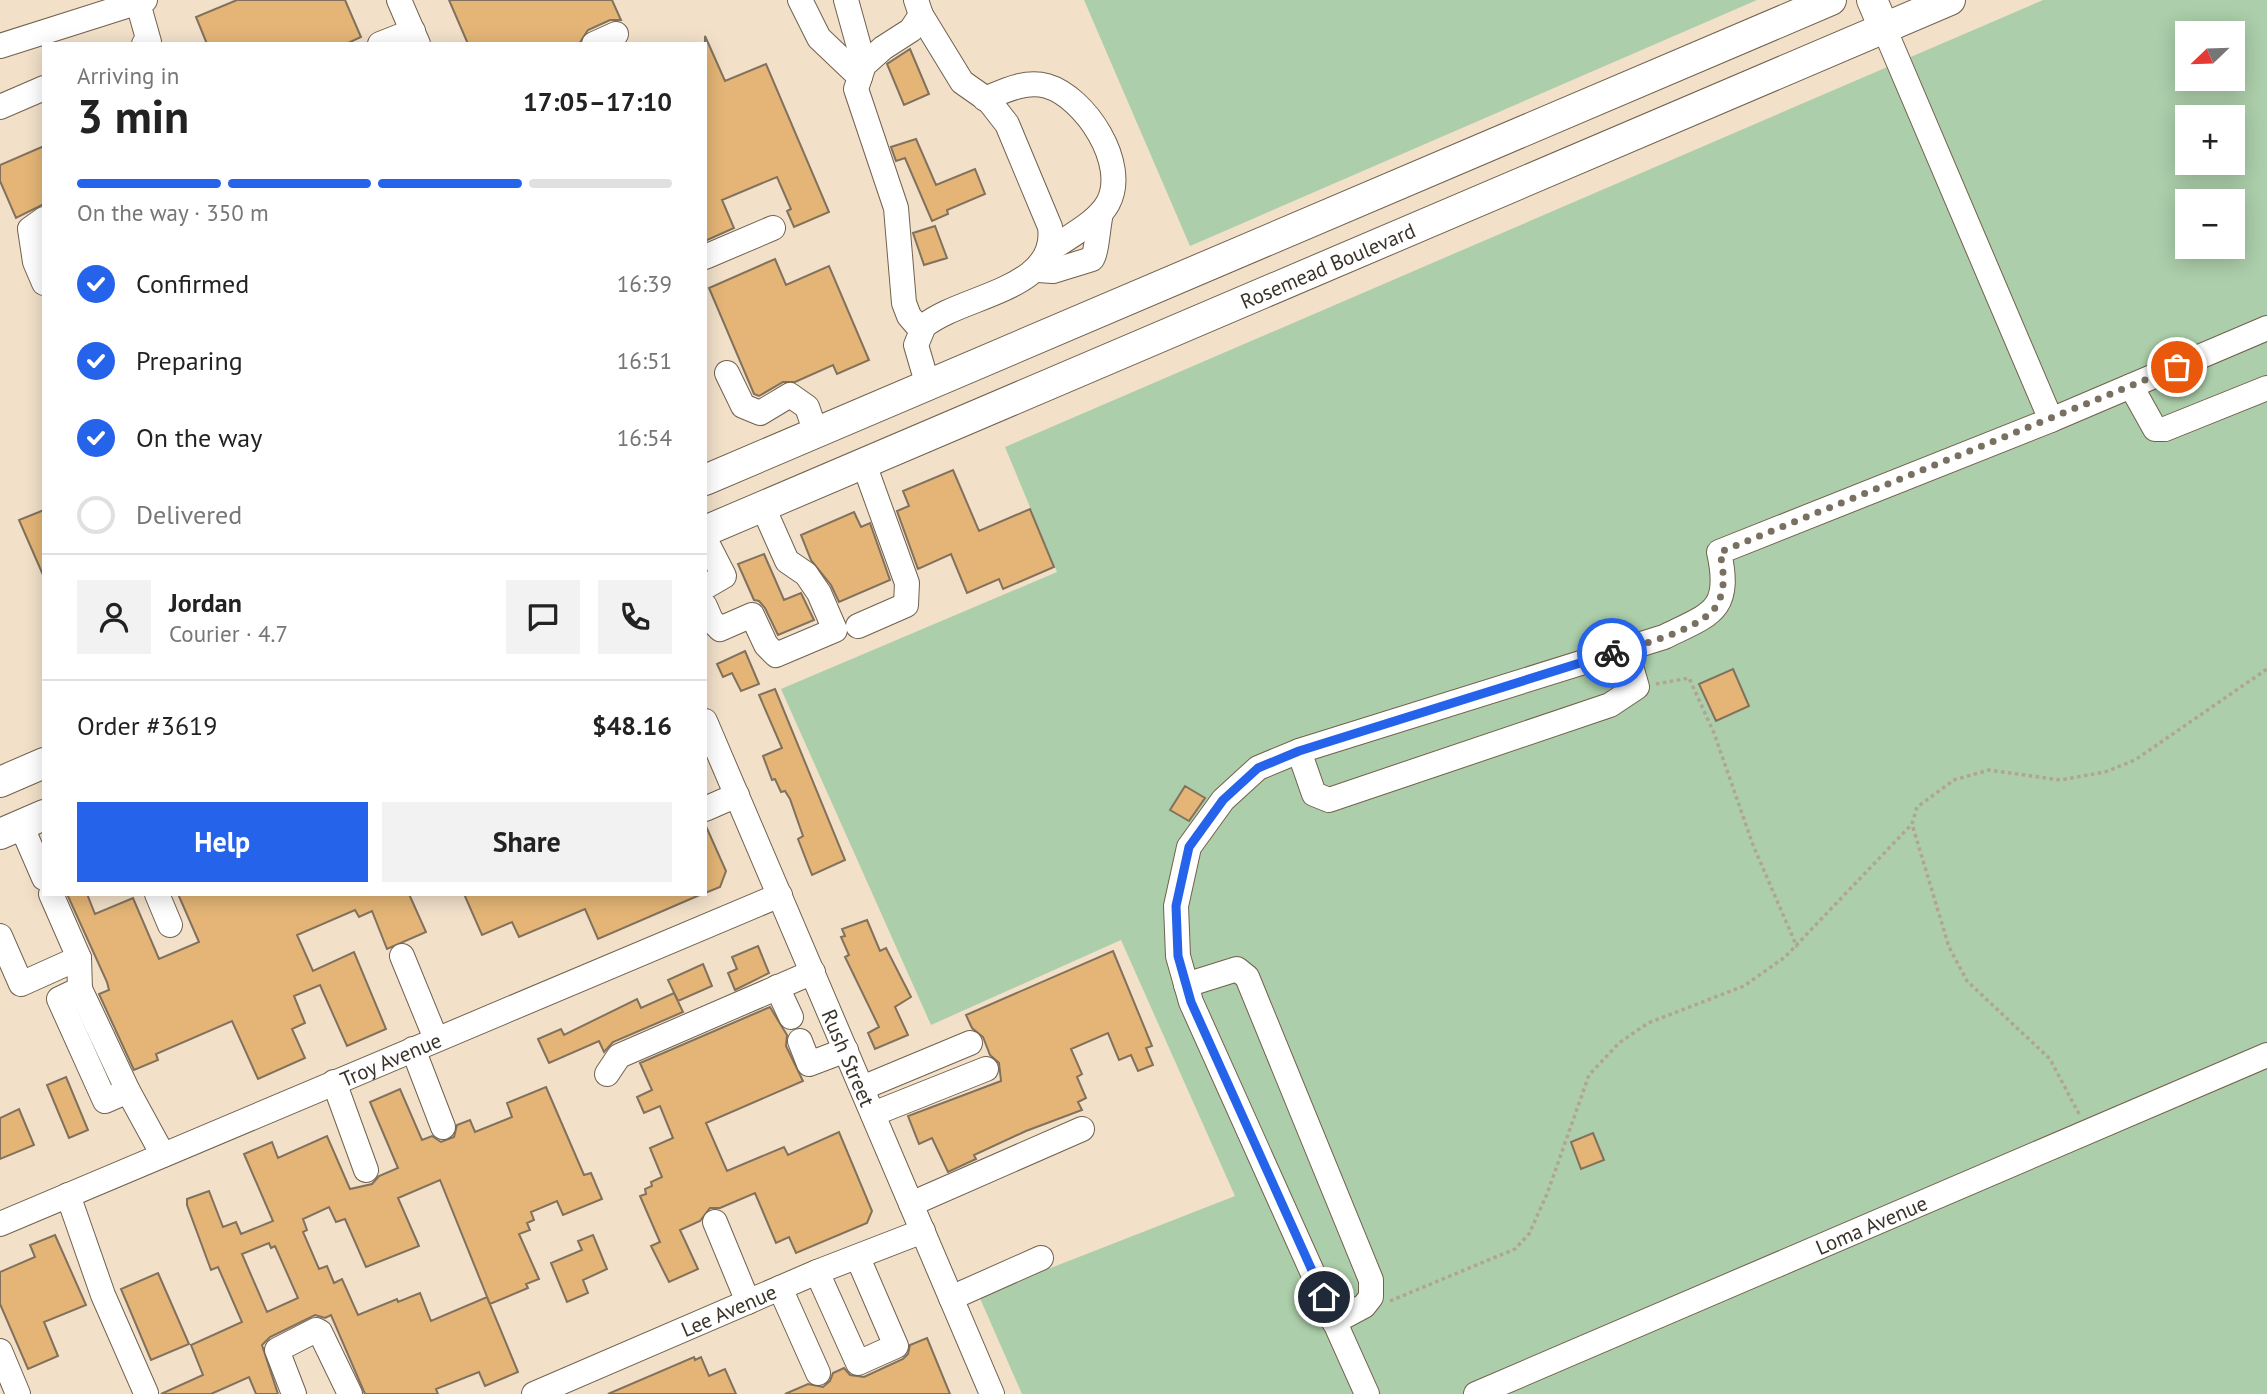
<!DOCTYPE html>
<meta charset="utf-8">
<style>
:root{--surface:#fff;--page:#f2f2f2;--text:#222;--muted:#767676;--line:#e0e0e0;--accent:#2563eb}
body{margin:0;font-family:"PT Sans",sans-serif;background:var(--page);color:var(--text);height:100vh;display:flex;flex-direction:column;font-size:26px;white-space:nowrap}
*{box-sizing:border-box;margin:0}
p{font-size:23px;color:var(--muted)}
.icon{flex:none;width:38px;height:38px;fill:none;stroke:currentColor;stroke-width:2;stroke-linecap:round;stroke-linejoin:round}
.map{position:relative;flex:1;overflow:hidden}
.side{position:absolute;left:42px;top:42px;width:665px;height:854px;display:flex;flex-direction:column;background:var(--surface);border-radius:0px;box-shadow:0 4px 18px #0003}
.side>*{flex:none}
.needle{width:46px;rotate:247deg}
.tools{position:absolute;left:2175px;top:21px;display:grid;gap:14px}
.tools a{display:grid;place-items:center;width:70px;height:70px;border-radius:0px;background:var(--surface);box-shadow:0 4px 18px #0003;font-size:35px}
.pin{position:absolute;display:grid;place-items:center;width:60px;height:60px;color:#fff;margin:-30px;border:4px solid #fff;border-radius:50%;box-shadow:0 2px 7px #0007}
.courier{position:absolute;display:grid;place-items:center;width:70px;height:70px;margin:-35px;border:5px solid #2563eb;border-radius:50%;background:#fff;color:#222;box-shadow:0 2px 9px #0007}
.summary em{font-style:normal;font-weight:600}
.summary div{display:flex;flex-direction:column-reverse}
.summary{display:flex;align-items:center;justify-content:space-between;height:119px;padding:0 35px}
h1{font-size:46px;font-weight:600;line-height:52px}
.bar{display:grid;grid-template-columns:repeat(4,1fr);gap:10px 7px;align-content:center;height:84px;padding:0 35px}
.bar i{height:9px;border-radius:5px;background:var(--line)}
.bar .active{background:var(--accent)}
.bar p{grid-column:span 4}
.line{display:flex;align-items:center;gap:18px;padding:0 35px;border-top:2px solid var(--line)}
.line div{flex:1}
.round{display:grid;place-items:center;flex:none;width:74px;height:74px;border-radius:0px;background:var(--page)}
ol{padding:0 35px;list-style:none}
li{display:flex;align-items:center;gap:21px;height:77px}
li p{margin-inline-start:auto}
li .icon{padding:7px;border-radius:50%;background:var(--accent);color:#fff;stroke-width:4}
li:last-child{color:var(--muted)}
li i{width:38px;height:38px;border:4px solid var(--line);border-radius:50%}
.action{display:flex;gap:14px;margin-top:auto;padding:14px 35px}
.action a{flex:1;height:80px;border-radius:0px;background:var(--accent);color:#fff;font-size:28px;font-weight:600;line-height:80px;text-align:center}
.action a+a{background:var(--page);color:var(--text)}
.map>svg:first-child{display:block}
.green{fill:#acceaa;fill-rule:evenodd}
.building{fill:#e4b576;stroke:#81715d;stroke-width:2;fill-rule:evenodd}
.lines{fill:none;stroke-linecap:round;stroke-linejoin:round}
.minor-casing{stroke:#71614d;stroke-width:26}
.major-casing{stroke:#71614d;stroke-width:32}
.path{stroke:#b2a492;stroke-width:3.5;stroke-dasharray:3.5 3.5;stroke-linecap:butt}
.minor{stroke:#fff;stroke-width:24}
.major{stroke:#fff;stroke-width:30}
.done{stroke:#7a7062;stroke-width:7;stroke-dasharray:0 12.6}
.route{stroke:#2563eb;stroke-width:9}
.labels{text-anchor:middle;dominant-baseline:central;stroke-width:5;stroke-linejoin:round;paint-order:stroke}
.street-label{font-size:21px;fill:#3a332a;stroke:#fff}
</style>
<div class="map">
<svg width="2267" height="1394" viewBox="0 0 2267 1394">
<rect width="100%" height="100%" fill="#f2e0c9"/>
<path class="green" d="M1084,0H1757L1190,246Z
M2043,0H2267V1394H1022L979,1296L1235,1196L1121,940L931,1025L781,689L1057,572L1005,447ZM2188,33H2233V79H2188ZM2188,117H2233V163H2188ZM2188,201H2233V247H2188Z"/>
<path class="building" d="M237,0H345L361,37L346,44H207L196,17Z
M449,0H612L621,20H610L588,30L579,44H468Z
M705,36L725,81L766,64L829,212L794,227L787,211L791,209L777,177L722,200L734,228L705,241Z
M910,49L929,94L904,105L887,64Z
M916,139L936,185L975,169L985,194L947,210L948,214L932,221L905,158L896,161L891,147Z
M44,146V204L16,218L0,181V165Z
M935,226L947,258L924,265L913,233Z
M775,259L786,285L829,266L869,360L837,374L833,365L795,382H783L759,396L754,394L709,288Z
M953,470L979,531L1030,509L1054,567L1003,589L999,579L967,593L951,554L918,569L897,511L909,506L903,491Z
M44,510V575H43L19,520Z
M854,512L861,527L870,523L890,580L839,602L831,585L811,560L801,535Z
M764,554L784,600L801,593L814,620L778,635L765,608L759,601L754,600L738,564Z
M745,651L759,684L741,691L732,673L723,677L717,664Z
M1733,669L1749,706L1716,721L1699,684Z
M775,689L845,860L812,875L798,839L803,836L790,799L785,791L781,792L775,779L772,780L763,756L782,748L759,695Z
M1185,786L1205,798L1189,821L1170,810Z
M705,824L726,871L720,887L705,893Z
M67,894H87L95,914L133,898L159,959L199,942L178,894H409L426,932L387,949L372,911L359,917L355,910L297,935L313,971L354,952L386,1029L347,1046L320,985L294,996L305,1023L292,1029L305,1058L258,1079L232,1021L156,1054L158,1060L134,1070L99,994L109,990L107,982Z
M464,894H702L598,939L585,909L519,937L512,922L482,935Z
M867,920L880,951L886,948L911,997L895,1007L908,1035L875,1049L868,1033L879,1027L845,957L849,955L841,937L845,936L842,929Z
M758,946L769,973L735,990L728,973L737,969L732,957Z
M1113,951L1152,1046L1146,1048L1153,1065L1138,1071L1131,1055L1119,1060L1108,1033L1071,1049L1082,1074L1077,1077L1086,1098L1078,1102L1082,1110L1026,1131L974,1155L976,1159L948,1172L932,1138L919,1144L908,1116L1001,1081L999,1063L990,1055L983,1037L972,1028L966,1015Z
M703,964L712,986L678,1001L668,980Z
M674,993L683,1012L613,1042L604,1052L599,1041L549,1063L538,1039L561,1029L564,1035L637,999L641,1008Z
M770,1007L787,1035L786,1046L803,1081L706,1123L727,1171L784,1147L788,1155L839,1132L872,1211L867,1223L796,1253L789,1237L776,1243L755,1193L720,1208H710L700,1221L680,1230L698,1269L669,1282L651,1246L660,1242L640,1196L646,1194L645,1189L652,1186L651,1182L662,1177L650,1148L673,1138L660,1106L644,1113L637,1097L652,1090L640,1063Z
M66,1077L88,1130L69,1138L47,1085Z
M546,1087L584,1175L591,1173L602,1199L563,1215L557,1201L531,1212L534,1220L527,1223L530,1230L519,1234L539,1279L526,1284L528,1288L490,1304L440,1180L398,1198L419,1246L366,1267L345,1219L336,1222L329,1207L303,1219L307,1230L303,1232L319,1269L327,1266L334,1283L342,1279L358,1315L397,1299L398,1302L420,1293L431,1321L487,1297L518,1372L485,1386L479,1372L436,1389L438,1394H365L331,1315L325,1318L315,1315L270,1337L262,1345L278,1394H256L249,1377L211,1394H161L203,1375L191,1345L242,1322L218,1267L211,1270L187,1205V1199L209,1191L223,1227L236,1222L241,1234L273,1221L244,1154L272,1142L278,1158L327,1136L350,1189L372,1184L379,1176L398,1168L370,1102L400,1089L422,1140L432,1136L441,1142L454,1137L457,1125L470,1120L475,1132L512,1117L507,1103ZM269,1243L271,1248L275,1246L298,1298L267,1312L242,1254Z
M19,1109L34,1145L0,1159V1118Z
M1593,1133L1604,1160L1581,1169L1571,1142Z
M55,1235L86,1305L44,1322L58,1356L28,1369L0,1304V1272L35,1257L30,1245Z
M593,1235L607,1269L583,1280L588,1293L567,1302L551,1263L582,1250L578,1241Z
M158,1273L189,1344L151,1360L121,1289Z
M927,1338L950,1394H785L808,1384L823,1387L830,1381L833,1373L844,1368L850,1375L864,1377L903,1359L908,1354L910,1345Z
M694,1357L695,1360L701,1357L709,1376L725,1369L736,1394H608Z"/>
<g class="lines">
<g class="minor-casing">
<g id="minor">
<path d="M399,0L418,44"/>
<path d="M800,0L819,38L860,77"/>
<path d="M846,0L864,65"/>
<path d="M916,0L921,15L962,82L989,101L1007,124L1050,227C1059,290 962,295 924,326L916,345L928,386"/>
<path d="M138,3L149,42L144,44"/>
<path d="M921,15L911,30L883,48L864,65L856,89L896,208L904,303L909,316L921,330"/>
<path d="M1884,28L2051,420"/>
<path d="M380,44L413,31"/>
<path d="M594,44L616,34"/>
<path d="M0,46L145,0"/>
<path d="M985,99C1004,91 1025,80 1047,86C1085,97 1129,164 1108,203C1098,222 1068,237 1050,250"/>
<path d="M0,107L44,88"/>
<path d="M44,219L30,229L35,262L44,283"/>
<path d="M705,257L773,228"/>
<path d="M1038,270L1053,271L1092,259C1097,252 1098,225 1101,213"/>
<path d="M727,373L743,406L760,413L790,395L807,407L816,433"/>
<path d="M2131,386L2155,429H2165L2267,388"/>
<path d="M705,539L724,576L705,587"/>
<path d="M705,606L711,620L720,629L752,615L766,645L776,655L835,630L819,593L806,574L787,561L763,507"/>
<path d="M858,626L906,605L907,583L864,464"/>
<path id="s1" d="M705,721L992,1394"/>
<path d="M1299,751L1314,794L1329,800L1610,705L1637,687L1626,649"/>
<path d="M705,809L737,795"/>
<path d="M21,825L44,878"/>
<path d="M157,894L170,925"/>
<path d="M0,936L21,984L79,958L51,894"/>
<path d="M402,956L436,1039"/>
<path d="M79,958L80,989L128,1091L163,1155"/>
<path d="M1186,985L1237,969L1247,977L1371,1280V1297L1364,1306L1334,1322"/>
<path d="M777,987L791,1017"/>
<path d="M80,989L59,999L105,1101L128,1091"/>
<path d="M800,1041L809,1064L846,1050"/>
<path d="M413,1049L443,1127"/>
<path d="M607,1074L619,1056L813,972"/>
<path d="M334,1082L366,1170"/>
<path d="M862,1088L970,1043"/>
<path d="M873,1114L986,1069"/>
<path d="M68,1195L103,1295L146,1393"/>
<path d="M911,1204L1082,1129"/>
<path d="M715,1222L748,1302"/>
<path id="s2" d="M0,1224L780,895"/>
<path d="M817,1272L858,1363L896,1346L858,1258"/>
<path d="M780,1288L818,1373"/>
<path d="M951,1298L1041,1258"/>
<path d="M0,1351L18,1394"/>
<path d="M294,1394L277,1350L316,1330L320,1332L350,1394"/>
<path id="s3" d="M534,1394L817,1272L923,1231"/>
<path d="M1367,1394L1191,1002L1178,956L1176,906L1189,847L1223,800L1258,768L1299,751L1664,637C1711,614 1732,611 1719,552L2051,420L2267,328"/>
<path id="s4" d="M1476,1394L2267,1055"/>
</g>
</g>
<g class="major-casing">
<g id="major">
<path d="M1872,0L1884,28"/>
<path d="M705,480L1831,0"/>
<path id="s5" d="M705,531L1950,0"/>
<path d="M0,782L44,763"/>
<path d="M0,834L44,815"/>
</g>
</g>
<path class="path" d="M1656,684L1689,678L1714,733L1753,845L1797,947
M2079,1114L2050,1059L1967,981L1949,947L1912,824L1917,807L1954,780L1989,770L2060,780L2105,772L2135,760L2267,669
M1390,1301L1515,1249L1529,1234L1547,1194L1589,1075L1619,1043L1648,1023L1744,986L1785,957L1912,824"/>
<use href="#minor" class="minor"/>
<use href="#major" class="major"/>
</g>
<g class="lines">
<path class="done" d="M1612,653C1639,645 1708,629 1719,601C1726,584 1723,569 1720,552L2177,367"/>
<path class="route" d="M1324,1297L1191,1002L1178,956L1176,906L1189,847L1223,800L1258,768L1299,751L1612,653"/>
</g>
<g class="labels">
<g class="street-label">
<text stroke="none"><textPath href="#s5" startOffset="677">Rosemead Boulevard</textPath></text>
<text stroke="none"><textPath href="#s1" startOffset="366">Rush Street</textPath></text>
<text stroke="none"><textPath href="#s2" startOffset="424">Troy Avenue</textPath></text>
<text stroke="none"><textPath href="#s4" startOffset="430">Loma Avenue</textPath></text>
<text stroke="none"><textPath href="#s3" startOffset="212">Lee Avenue</textPath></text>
</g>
</g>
</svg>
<div class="tools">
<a><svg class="needle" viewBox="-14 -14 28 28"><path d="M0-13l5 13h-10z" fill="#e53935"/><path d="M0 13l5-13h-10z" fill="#767676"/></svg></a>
<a>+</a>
<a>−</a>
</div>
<div class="pin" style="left:2177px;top:367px;background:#ea580c"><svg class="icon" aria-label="bag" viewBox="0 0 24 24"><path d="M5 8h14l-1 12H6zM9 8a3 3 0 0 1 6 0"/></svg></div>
<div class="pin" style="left:1324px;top:1297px;background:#1f2937"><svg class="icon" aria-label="home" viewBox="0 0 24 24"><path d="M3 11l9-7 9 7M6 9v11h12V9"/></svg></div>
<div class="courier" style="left:1612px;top:653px"><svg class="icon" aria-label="bike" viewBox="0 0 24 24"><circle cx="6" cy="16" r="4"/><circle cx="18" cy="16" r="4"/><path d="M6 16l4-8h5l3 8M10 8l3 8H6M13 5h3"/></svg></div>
<section class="side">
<div class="summary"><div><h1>3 min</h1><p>Arriving in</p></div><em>17:05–17:10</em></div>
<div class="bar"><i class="active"></i><i class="active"></i><i class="active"></i><i></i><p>On the way · 350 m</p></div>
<ol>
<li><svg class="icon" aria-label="check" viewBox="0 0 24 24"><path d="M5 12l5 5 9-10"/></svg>Confirmed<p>16:39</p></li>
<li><svg class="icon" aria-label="check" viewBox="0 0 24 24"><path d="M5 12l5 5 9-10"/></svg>Preparing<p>16:51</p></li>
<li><svg class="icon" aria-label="check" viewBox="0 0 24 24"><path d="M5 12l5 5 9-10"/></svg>On the way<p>16:54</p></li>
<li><i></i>Delivered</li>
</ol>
<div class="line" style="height:126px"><a class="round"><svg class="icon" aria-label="person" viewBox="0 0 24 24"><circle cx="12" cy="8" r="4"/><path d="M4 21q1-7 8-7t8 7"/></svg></a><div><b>Jordan</b><p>Courier · 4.7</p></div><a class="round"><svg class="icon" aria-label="chat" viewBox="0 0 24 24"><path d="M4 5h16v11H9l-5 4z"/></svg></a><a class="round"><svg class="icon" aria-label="phone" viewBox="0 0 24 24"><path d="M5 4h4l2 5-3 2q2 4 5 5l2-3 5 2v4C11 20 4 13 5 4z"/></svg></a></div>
<div class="line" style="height:91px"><div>Order #3619</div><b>$48.16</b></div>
<div class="action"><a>Help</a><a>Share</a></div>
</section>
</div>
